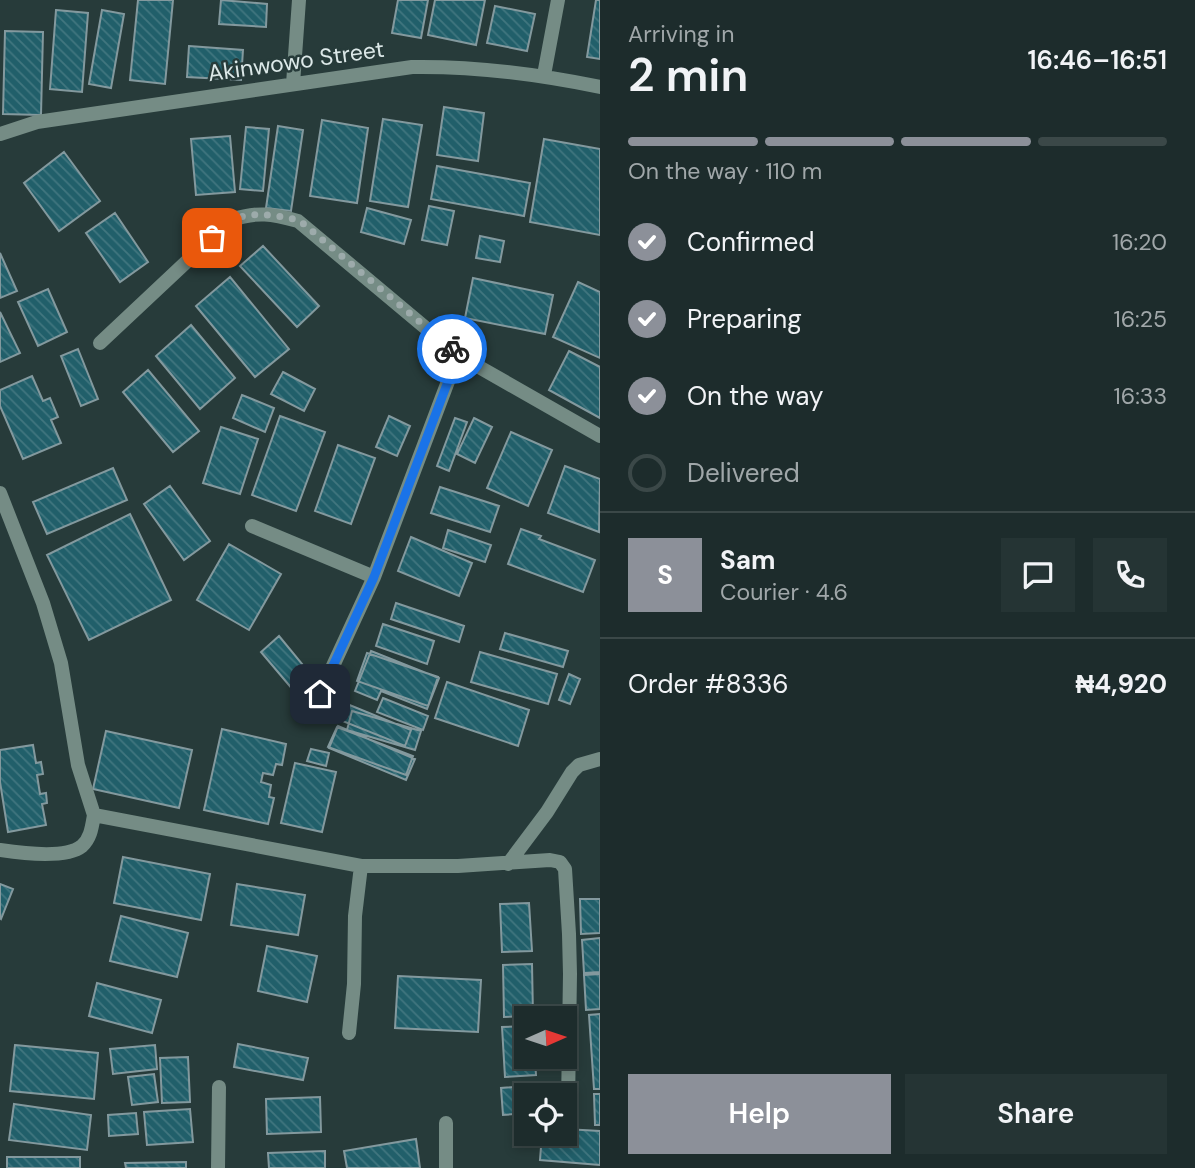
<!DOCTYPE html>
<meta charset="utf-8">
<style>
:root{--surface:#1d2c2c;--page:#253434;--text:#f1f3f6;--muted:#a0a7a9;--line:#3b4848;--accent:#8c9099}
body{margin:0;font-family:"DM Sans",sans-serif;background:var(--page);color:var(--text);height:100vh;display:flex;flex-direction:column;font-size:26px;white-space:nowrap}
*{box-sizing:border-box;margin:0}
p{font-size:23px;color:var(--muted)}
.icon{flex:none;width:38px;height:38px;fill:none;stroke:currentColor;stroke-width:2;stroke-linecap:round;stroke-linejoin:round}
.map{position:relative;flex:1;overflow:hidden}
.drawer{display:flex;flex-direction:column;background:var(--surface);width:595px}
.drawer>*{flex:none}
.needle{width:46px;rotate:87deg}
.buttons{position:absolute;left:514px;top:1006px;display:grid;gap:14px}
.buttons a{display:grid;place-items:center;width:63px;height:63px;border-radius:0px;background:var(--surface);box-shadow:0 4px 10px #0003,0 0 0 2px var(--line);font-size:35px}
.pin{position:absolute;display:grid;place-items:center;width:60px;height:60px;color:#fff;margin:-30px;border-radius:14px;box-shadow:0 4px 10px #0006}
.courier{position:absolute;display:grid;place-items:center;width:70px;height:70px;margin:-35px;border:5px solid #1a73e8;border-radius:50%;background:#fff;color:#222;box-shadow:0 2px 9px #0007}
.overview em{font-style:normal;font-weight:600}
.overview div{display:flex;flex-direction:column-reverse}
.overview{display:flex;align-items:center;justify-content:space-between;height:119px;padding:0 28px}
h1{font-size:46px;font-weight:600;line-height:52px}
.bar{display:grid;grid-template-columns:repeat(4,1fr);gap:10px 7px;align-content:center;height:84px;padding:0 28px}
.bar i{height:9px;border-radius:5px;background:var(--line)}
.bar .active{background:var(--accent)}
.bar p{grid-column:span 4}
.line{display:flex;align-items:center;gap:18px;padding:0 28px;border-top:2px solid var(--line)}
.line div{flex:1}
.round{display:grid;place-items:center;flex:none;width:74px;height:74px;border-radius:0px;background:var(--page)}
ol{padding:0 28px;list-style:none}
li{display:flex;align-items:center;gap:21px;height:77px}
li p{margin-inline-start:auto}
li .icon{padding:7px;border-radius:50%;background:var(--accent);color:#fff;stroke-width:4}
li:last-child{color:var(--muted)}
li i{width:38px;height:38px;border:4px solid var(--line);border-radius:50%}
.button{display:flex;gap:14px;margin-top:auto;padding:14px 28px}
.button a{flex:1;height:80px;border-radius:0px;background:var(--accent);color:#fff;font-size:28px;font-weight:600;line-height:80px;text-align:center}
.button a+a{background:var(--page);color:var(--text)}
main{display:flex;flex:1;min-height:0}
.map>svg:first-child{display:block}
.building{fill:url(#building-back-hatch);stroke:#83999e;stroke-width:2}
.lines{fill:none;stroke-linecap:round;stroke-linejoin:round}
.minor{stroke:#758c85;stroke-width:14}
.done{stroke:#9dabab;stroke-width:7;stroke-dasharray:0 12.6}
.route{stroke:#1a73e8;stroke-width:9}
.labels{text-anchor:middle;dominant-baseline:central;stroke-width:5;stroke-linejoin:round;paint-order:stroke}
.street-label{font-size:23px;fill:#dce8e8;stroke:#273b3a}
</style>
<main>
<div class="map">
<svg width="600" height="1168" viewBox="0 0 600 1168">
<defs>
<pattern id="building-back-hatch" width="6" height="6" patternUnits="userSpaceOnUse" patternTransform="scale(1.75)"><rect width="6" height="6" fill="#215f6a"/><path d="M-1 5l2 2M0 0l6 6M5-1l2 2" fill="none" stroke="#41767f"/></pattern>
</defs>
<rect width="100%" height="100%" fill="#273b3a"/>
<path class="building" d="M138,0H173L165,84L130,80Z
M221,0L267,4L266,27L219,24Z
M398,0H428L421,38L392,33Z
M435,0H485L476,45L428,35Z
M596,0H600V59L587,57Z
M495,6L535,14L527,51L487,43Z
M56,10L88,13L82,92L50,89Z
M102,10L124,14L111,88L89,84Z
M5,31L43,32L41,115L3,114Z
M189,46L243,50L241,80L187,77Z
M444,107L484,113L478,161L437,155Z
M383,119L422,125L408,207L370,201Z
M322,120L368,128L357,203L310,196Z
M278,126L303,130L291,211L266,208Z
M246,127L269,129L263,191L240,189Z
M230,136L235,192L196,195L191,139Z
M544,139L600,149V235L530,222Z
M64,152L100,201L59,231L24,183Z
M437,166L530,183L524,216L431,199Z
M429,206L454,211L447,245L422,240Z
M367,208L411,220L404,244L361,232Z
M115,213L148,262L120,282L86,233Z
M480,236L504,241L500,262L476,258Z
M263,246L319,306L297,327L240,266Z
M0,253L17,291L0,298Z
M230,277L289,349L255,377L196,306Z
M473,278L553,295L545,334L465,318Z
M578,282L600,292V358L553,337Z
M48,289L67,332L38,346L18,302Z
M0,312L20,353L0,362Z
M191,325L235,378L200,409L156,356Z
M78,349L98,399L81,406L61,356Z
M569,351L600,367V418L549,390Z
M148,370L199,431L173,452L123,392Z
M283,372L315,389L304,411L271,394Z
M32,376L43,401L50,398L58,417L51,420L61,443L23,459L0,406V390Z
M242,395L274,408L265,432L233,418Z
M280,416L325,432L296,511L252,495Z
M389,416L410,426L397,456L376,447Z
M455,418L467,422L449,471L437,466Z
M474,418L492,427L475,463L457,454Z
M221,427L258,439L240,494L203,483Z
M511,432L552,450L528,506L487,488Z
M338,445L375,458L351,524L315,511Z
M565,466L600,479L599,532L548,513Z
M113,468L127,500L47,534L33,502Z
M170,486L210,541L184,560L144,504Z
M440,487L499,506L490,532L431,513Z
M130,514L171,600L89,640L47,555Z
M521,529L541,536L539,539L595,560L583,592L508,564Z
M448,530L491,545L485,562L443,548Z
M411,537L472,563L459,596L398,571Z
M229,544L281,574L249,630L197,600Z
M396,603L464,626L459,642L391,619Z
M383,624L434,641L427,664L376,646Z
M505,633L568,651L563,667L500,649Z
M279,636L312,676L294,691L261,652Z
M371,651L439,678L427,709L381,691L377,700L355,691Z
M480,652L557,674L548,704L471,682Z
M367,653L438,677L428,706L357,681Z
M569,674L580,679L570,704L559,700Z
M447,682L529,710L518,746L435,718Z
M383,698L428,716L423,730L377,712Z
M347,704L411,730L405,746L340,720Z
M352,711L421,731L415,750L347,730Z
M338,726L415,759L406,780L329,748Z
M337,727L413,756L406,775L328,747Z
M222,729L286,744L282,765L276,764L273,775L263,773L261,782L271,785L269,797L274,798L268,824L204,810Z
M106,731L192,750L179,808L93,789Z
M33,745L36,763L41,762L43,774L37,775L40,794L46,793L47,803L42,804L46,825L8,832L0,782V750Z
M311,749L329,753L326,766L307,761Z
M295,763L336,772L322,832L281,823Z
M123,857L210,874L201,920L114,903Z
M0,884L13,889L1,919L0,918Z
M237,884L305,895L298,935L231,925Z
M580,899H600V933L581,934Z
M529,903L532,951L502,952L500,904Z
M121,916L188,933L177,977L110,961Z
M600,938V972L584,973L582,940Z
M267,946L317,956L307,1002L258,991Z
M532,964L533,1016L504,1017L503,965Z
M600,974V1009L586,1010L584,975Z
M398,976L481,980L478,1032L395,1028Z
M97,983L161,1000L152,1033L89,1016Z
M600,1014V1089H594L589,1015Z
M527,1026V1057H535L536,1075L505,1077L502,1027Z
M238,1044L308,1058L303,1080L234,1067Z
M15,1045L98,1053L94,1099L10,1091Z
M155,1045L157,1069L113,1074L110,1049Z
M188,1057L190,1102L162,1103L160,1058Z
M154,1074L158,1102L132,1105L128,1077Z
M538,1085L539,1096H527V1113L503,1115L501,1088Z
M594,1094H600V1125H595Z
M320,1097L321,1132L267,1134L266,1099Z
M14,1104L91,1115L87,1150L9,1140Z
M190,1109L193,1142L147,1145L144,1112Z
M136,1113L138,1134L109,1136L108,1115Z
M565,1129L600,1131V1165L540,1160L542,1134H565Z
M416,1139L420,1168H347L344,1151Z
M325,1151V1168H269L268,1153Z
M7,1157H80V1168H7Z
M186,1162V1168H126L125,1163Z"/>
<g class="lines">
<path class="minor" d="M544,75L558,0
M293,84L299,0
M0,134L37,122L412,67C477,66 537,74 600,87
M100,343L231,220C258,211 272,214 298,221L458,355L600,436
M0,493L43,603L61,663L78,765L94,815L361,866H458L550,860L560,862L565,869L569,934L570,974L568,1105
M252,526L374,577
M320,694L374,577L458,355
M0,850C20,853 66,859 82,846C91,838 92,826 94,815
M508,864L547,812L572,772L579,765L600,759
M349,1033L354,984L355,916L361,866
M218,1168L219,1087
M446,1168V1123"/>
</g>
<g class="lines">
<path class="done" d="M212,238C218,232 225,223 233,220C254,210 277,216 299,220L452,349"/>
<path class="route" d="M320,694L374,577L458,355L452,349"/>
</g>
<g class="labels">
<g class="street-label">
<text transform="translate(296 61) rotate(-8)">Akinwowo Street</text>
</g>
</g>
</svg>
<div class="buttons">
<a><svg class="needle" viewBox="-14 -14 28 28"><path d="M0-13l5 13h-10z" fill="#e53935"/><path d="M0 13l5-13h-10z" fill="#a0a7a9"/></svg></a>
<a><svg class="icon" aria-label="locate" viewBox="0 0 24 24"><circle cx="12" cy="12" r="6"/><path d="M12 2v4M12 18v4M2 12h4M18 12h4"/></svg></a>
</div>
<div class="pin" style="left:212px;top:238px;background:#ea580c"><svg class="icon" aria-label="bag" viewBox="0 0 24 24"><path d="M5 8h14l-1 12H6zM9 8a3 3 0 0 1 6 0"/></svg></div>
<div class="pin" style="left:320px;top:694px;background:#1f2937"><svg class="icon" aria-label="home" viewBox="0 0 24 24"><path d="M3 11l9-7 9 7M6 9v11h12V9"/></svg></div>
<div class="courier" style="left:452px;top:349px"><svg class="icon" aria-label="bike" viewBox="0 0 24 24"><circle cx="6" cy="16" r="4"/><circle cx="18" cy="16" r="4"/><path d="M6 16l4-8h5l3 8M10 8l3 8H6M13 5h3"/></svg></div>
</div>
<section class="drawer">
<div class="overview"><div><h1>2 min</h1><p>Arriving in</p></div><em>16:46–16:51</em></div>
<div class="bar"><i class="active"></i><i class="active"></i><i class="active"></i><i></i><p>On the way · 110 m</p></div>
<ol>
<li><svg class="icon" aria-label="check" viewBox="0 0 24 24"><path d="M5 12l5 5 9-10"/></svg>Confirmed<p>16:20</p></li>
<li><svg class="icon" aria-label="check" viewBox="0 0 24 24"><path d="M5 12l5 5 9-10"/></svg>Preparing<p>16:25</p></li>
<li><svg class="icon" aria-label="check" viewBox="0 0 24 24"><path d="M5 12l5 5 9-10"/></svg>On the way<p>16:33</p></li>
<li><i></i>Delivered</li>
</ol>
<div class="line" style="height:126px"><b class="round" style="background:var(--accent);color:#fff">S</b><div><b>Sam</b><p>Courier · 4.6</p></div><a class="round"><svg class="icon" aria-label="chat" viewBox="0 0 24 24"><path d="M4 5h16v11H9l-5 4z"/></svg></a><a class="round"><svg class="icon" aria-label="phone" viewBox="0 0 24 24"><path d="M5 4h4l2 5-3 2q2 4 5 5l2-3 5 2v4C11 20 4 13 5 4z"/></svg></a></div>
<div class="line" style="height:91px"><div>Order #8336</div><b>₦4,920</b></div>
<div class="button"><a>Help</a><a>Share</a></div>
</section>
</main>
